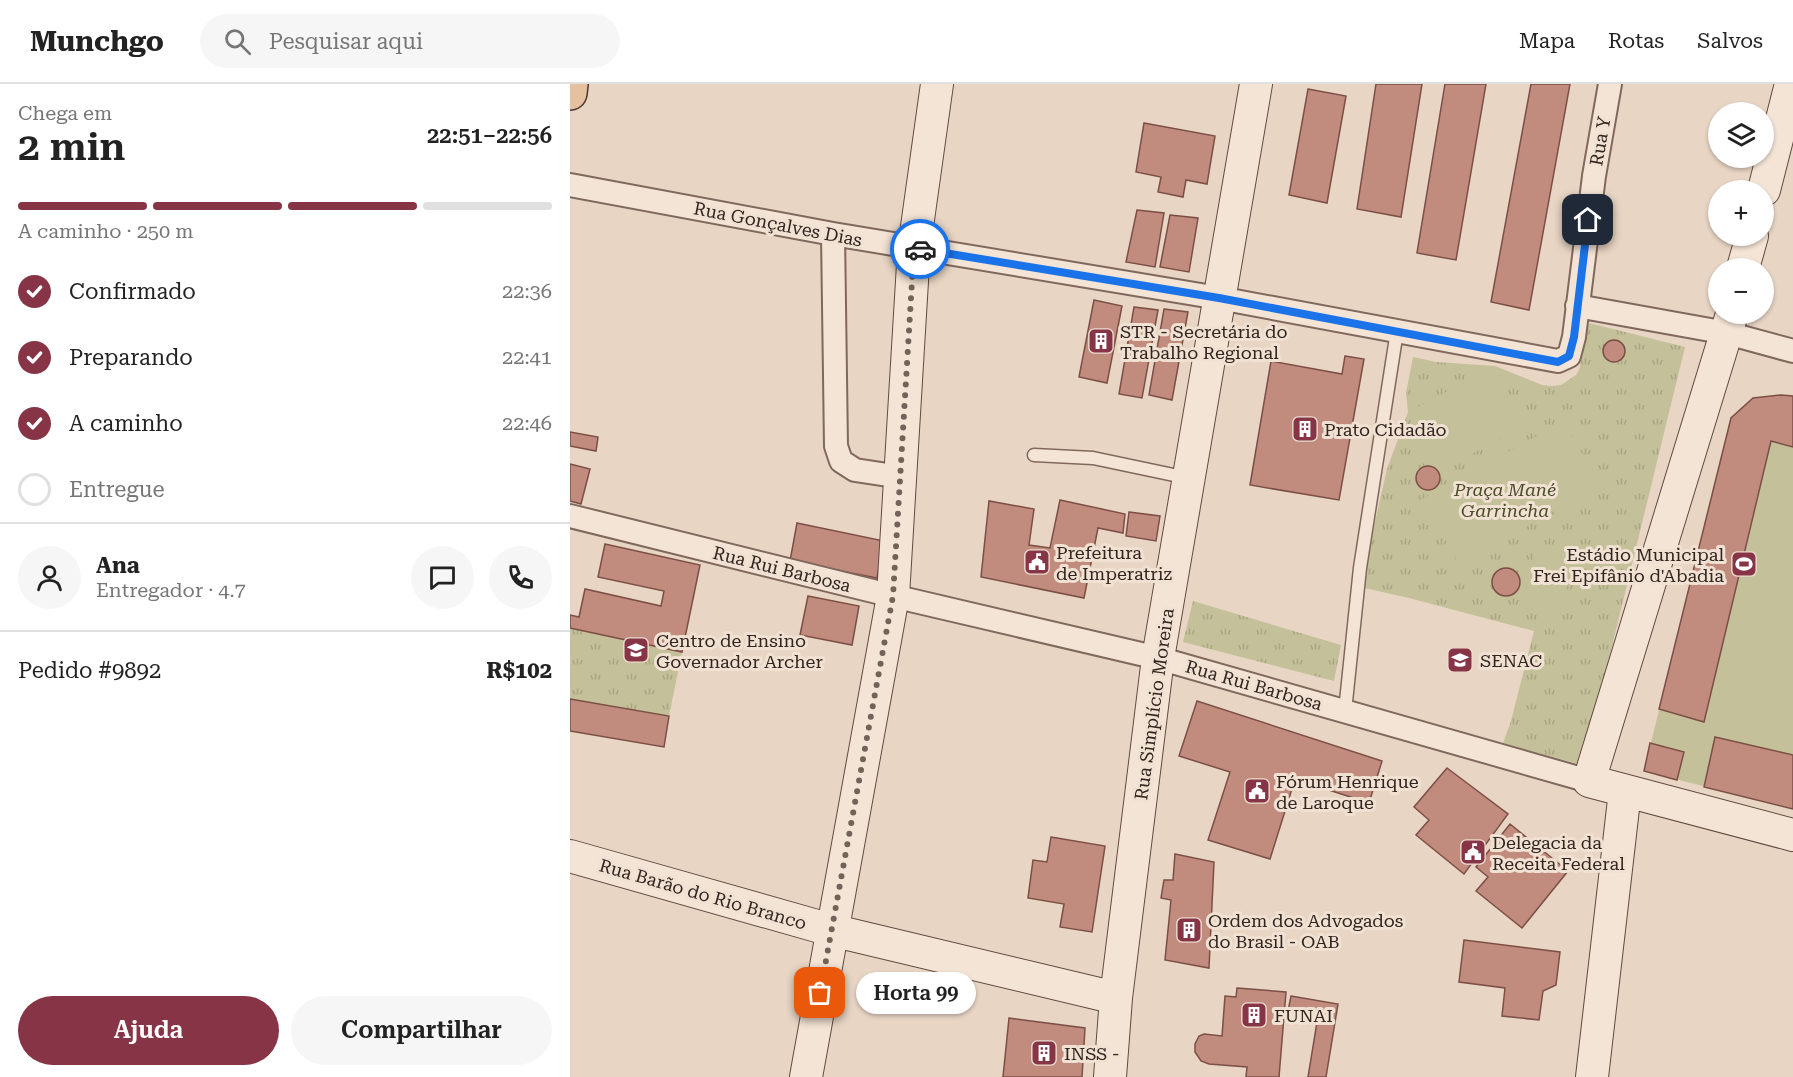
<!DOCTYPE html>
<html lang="pt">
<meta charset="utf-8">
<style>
:root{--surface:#fff;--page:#f6f6f6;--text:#222;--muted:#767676;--line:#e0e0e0;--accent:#873447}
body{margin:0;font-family:"Roboto Serif",serif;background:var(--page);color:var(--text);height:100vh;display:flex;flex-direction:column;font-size:22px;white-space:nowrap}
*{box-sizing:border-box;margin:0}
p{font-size:20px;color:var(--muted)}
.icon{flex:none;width:33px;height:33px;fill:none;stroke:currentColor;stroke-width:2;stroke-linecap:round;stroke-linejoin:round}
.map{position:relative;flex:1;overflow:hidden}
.details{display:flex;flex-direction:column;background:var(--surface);width:570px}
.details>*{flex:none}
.controls{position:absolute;left:1138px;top:18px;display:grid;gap:12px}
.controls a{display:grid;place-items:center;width:66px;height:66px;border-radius:50%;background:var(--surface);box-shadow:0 2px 4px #0004;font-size:30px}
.pin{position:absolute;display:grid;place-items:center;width:51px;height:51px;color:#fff;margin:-26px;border-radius:12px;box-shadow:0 3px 9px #0006}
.courier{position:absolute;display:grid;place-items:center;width:60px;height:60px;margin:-30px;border:4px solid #1a73e8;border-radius:50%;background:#fff;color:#222;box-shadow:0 2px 8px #0007}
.bubble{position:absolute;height:42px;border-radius:21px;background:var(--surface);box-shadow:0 2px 4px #0004;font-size:20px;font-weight:600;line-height:42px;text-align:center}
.head em{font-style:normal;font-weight:600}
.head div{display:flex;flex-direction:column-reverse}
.head{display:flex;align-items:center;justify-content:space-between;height:102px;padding:0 18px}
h1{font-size:39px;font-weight:600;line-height:45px}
.bar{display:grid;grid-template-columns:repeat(4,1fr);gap:9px 6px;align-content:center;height:72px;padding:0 18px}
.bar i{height:8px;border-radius:4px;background:var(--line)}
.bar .on{background:var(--accent)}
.bar p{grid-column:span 4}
.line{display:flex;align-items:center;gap:15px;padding:0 18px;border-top:2px solid var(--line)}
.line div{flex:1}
.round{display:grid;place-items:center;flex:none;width:63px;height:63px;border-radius:32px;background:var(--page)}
ol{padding:0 18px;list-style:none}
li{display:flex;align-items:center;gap:18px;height:66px}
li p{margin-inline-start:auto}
li .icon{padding:6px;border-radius:50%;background:var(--accent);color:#fff;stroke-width:4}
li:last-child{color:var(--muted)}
li i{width:33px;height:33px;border:3px solid var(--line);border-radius:50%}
.action{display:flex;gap:12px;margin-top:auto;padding:12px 18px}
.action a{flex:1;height:69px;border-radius:36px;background:var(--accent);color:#fff;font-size:24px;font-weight:600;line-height:69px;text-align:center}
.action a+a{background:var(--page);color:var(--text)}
header{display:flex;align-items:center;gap:36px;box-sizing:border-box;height:84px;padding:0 30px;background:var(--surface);border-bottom:2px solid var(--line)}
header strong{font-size:28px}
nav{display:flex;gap:33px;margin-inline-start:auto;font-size:21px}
.search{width:420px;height:54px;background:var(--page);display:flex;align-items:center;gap:15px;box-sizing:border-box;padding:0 21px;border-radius:33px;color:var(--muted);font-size:22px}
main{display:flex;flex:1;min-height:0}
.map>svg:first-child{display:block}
.grass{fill:url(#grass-tufts)}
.pitch{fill:#c4c099}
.building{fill:#c18c7e;stroke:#7c4f46;stroke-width:1.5}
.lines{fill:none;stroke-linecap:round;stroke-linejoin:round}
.lane-casing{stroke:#80685d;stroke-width:15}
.street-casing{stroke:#80685d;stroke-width:26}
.secondary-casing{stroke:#624940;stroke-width:34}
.primary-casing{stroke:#4e3830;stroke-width:36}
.lane{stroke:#f4e4d6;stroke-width:12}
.street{stroke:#f4e4d6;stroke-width:22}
.secondary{stroke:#f4e4d6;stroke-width:32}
.primary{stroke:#e6c1a0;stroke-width:33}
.done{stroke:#726259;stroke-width:6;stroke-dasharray:0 10.8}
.route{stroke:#1a73e8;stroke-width:8}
.labels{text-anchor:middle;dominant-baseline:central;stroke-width:6;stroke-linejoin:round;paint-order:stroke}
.street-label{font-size:18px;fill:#32241f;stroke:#f0e1d2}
.poi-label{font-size:18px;fill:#32241f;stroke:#f0e1d2;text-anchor:start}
.park-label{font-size:18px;font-style:italic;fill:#4a4b28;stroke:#f0e1d2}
</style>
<header>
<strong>Munchgo</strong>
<div class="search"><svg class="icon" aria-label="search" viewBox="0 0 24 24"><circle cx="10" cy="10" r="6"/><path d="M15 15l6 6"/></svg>Pesquisar aqui</div>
<nav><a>Mapa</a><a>Rotas</a><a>Salvos</a></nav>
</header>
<main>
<section class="details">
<div class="head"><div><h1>2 min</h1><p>Chega em</p></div><em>22:51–22:56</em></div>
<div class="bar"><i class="on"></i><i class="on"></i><i class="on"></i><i></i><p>A caminho · 250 m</p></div>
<ol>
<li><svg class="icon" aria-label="check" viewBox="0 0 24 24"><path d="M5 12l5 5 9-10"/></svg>Confirmado<p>22:36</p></li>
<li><svg class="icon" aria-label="check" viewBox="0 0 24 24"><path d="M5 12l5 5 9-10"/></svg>Preparando<p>22:41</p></li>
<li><svg class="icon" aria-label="check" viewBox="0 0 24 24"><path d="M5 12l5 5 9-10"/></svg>A caminho<p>22:46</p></li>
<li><i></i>Entregue</li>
</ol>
<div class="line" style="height:108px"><a class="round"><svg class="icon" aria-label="person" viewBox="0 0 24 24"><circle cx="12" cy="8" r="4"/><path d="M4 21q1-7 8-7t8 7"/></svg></a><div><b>Ana</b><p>Entregador · 4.7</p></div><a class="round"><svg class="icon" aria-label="chat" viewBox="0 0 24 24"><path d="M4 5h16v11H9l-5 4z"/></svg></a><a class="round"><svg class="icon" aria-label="phone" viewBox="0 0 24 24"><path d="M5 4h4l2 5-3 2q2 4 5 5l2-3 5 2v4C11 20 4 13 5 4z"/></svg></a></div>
<div class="line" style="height:78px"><div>Pedido #9892</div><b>R$102</b></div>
<div class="action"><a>Ajuda</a><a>Compartilhar</a></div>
</section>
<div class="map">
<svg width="1223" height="993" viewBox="0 0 1223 993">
<defs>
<pattern id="grass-tufts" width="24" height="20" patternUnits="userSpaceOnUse" patternTransform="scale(1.5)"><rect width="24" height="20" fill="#c4c099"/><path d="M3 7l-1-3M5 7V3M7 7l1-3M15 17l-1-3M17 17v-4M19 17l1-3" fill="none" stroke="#a9a583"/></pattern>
</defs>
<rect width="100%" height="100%" fill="#e8d5c4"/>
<path class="grass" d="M1019,239L1115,263L1013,681L959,667L933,659L941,637L964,547L839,514L790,503L817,385L838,328L836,309L843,273L866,278L925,282L972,301L982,302L991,301L1006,291L1009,286Z
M623,517L771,561L764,597L613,558Z
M0,544L112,568L99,632L0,615Z"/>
<path class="pitch" d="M925,282L956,341L869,387L838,328Z
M1211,311L1223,312V725L1074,687L1161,334L1183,314Z
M994,337L1030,402L889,480L852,415Z
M968,460L1006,471L990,529L952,518Z"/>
<path class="building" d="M806,0H852L831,133L787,125Z
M875,0H916L886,176L847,169Z
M961,0H1000L959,226L921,218Z
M738,5L776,12L757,119L719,111Z
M574,39L645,52L637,100L616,96L613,113L588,108L591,93L566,88Z
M567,126L594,129L585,183L556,178Z
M600,131L628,134L619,188L590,183Z
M524,216L552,222L537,299L509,293Z
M564,223L588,226L572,314L549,310Z
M594,225L618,228L602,316L579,311Z
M1033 267a11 11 0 1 1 22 0a11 11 0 1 1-22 0Z
M775,272L794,275L769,416L680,401L701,277L772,290Z
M1211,311L1223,312V363L1201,357L1134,638L1089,625L1161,334L1183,314Z
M0,348L28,353L26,367L0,362Z
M0,380L20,385L11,420L0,417Z
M846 394a12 12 0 1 1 24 0a12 12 0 1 1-24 0Z
M490,416L555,430L553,449L528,444L514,514L411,493L419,417L464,425L459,461L480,464Z
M559,428L590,432L586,457L556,452Z
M227,439L314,457L307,494L220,477Z
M35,460L130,481L112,568L0,544V531L9,533L15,505L91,522L94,507L28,493Z
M922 498a14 14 0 1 1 28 0a14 14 0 1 1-28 0Z
M238,512L289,522L282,561L230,551Z
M0,615L99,632L94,663L0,647Z
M627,617L812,677L799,719L725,695L700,775L638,756L660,688L609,672Z
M1145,653L1223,671V725L1134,703Z
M1080,659L1114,668L1107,696L1074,687Z
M877,684L938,730L894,790L846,751L859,736L844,723Z
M940,740L998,787L952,844L906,807L918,793L906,783Z
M481,753L535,762L522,848L490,843L494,820L458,814L463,776L477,778Z
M605,770L644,778L639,884L595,876L601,816L591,814L594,796H603Z
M894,856L990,868L986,901L973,907L969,936L932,932L935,904L889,898Z
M667,904L716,908L709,993H676L677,983L639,980L631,977L625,968V960L629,952L634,950L652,952L655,912L666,913Z
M721,912L768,920L756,993H738L748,932L718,927Z
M439,934L515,944L512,993H433Z"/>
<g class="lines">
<g class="lane-casing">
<path id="lane" d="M464,371L523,374L618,394
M775,627L790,484L827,247"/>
</g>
<g class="street-casing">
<path id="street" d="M0,101L263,150L649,214L988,277L999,272L1004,253L1024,92L1040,0
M263,150L266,362L271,377L285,386L331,393
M1007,222L1157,249L1223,267
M0,432L323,512L588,574L1019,697"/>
</g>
<g class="secondary-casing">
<path id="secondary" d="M1194,106L1221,0
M1173,184L1182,152
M1162,230L1019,697L1223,751
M0,772L261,846L546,914
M236,993L323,512L344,164L367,0
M540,993L546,914L588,574L686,0
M1022,993L1055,707"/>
</g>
<g class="primary-casing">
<path id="primary" d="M0,9L1,0"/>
</g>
<use href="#lane" class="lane"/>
<use href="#street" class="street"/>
<use href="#secondary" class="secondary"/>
<use href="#primary" class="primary"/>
</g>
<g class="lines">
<path class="done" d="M250,909L323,512L344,164L350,165"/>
<path class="route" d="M350,165L649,214L988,278L999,272L1004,253L1018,136"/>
</g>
<defs>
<g id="building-square" transform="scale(1.35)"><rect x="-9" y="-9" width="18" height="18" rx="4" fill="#873447" stroke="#f0e1d2"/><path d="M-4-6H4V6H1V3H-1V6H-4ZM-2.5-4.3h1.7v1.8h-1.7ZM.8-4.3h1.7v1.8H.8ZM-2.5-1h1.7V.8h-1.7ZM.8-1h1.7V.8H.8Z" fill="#fff"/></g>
<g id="civic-square" transform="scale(1.35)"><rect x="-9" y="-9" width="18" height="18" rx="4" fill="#873447" stroke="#f0e1d2"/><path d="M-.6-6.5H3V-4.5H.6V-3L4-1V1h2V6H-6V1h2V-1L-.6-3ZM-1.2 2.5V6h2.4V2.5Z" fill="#fff"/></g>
<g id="stadium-square" transform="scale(1.35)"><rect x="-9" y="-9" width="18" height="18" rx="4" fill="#873447" stroke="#f0e1d2"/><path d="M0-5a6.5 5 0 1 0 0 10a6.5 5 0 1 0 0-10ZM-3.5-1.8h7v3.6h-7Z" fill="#fff"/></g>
<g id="school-square" transform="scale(1.35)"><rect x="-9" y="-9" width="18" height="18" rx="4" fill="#873447" stroke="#f0e1d2"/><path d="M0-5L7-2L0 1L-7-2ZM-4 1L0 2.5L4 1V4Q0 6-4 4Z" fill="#fff"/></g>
</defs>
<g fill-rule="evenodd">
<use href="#building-square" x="531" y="257"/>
<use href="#building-square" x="735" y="345"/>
<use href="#civic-square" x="467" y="478"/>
<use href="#stadium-square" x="1174" y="480"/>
<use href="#school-square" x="66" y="566"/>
<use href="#school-square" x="890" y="576"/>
<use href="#civic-square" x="687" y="707"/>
<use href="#civic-square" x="903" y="768"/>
<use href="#building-square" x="619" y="846"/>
<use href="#building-square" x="684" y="931"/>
<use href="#building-square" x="474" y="969"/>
</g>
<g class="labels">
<g class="street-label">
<text transform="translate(1030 57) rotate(-80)">Rua Y</text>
<text transform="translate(208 140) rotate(11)">Rua Gonçalves Dias</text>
<text transform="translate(212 485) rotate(14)">Rua Rui Barbosa</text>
<text transform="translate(684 601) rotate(16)">Rua Rui Barbosa</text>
<text transform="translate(584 620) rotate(-82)">Rua Simplício Moreira</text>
<text transform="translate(133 810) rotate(16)">Rua Barão do Rio Branco</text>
</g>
<g class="poi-label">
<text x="550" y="247">STR - Secretária do<tspan x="550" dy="21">Trabalho Regional</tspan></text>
<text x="754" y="345">Prato Cidadão</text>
<text x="486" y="468">Prefeitura<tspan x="486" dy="21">de Imperatriz</tspan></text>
<text x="1154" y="470" text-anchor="end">Estádio Municipal<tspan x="1154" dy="21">Frei Epifânio d'Abadia</tspan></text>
<text x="86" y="556">Centro de Ensino<tspan x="86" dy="21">Governador Archer</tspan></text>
<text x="910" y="576">SENAC</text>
<text x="706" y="697">Fórum Henrique<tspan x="706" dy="21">de Laroque</tspan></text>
<text x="922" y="758">Delegacia da<tspan x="922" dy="21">Receita Federal</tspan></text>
<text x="638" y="836">Ordem dos Advogados<tspan x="638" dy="21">do Brasil - OAB</tspan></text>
<text x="704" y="931">FUNAI</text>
<text x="494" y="969">INSS -</text>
</g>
<g class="park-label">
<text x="935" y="405">Praça Mané<tspan x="935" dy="21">Garrincha</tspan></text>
</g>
</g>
</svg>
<div class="controls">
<a><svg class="icon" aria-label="layers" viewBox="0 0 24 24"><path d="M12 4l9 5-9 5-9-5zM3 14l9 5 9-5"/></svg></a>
<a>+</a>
<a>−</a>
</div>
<div class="pin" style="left:250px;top:909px;background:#ea580c"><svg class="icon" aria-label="bag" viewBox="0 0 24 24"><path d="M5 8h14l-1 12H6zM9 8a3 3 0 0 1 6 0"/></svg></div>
<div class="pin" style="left:1018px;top:136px;background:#1f2937"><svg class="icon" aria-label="home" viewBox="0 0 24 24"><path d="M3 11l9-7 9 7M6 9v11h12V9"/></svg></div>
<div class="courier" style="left:350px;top:165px"><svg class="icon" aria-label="car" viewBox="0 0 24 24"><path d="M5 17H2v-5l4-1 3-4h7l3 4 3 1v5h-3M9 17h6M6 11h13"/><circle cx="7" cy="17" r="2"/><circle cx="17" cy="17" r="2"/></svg></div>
<div class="bubble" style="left:286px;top:888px;width:120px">Horta 99</div>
</div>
</main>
